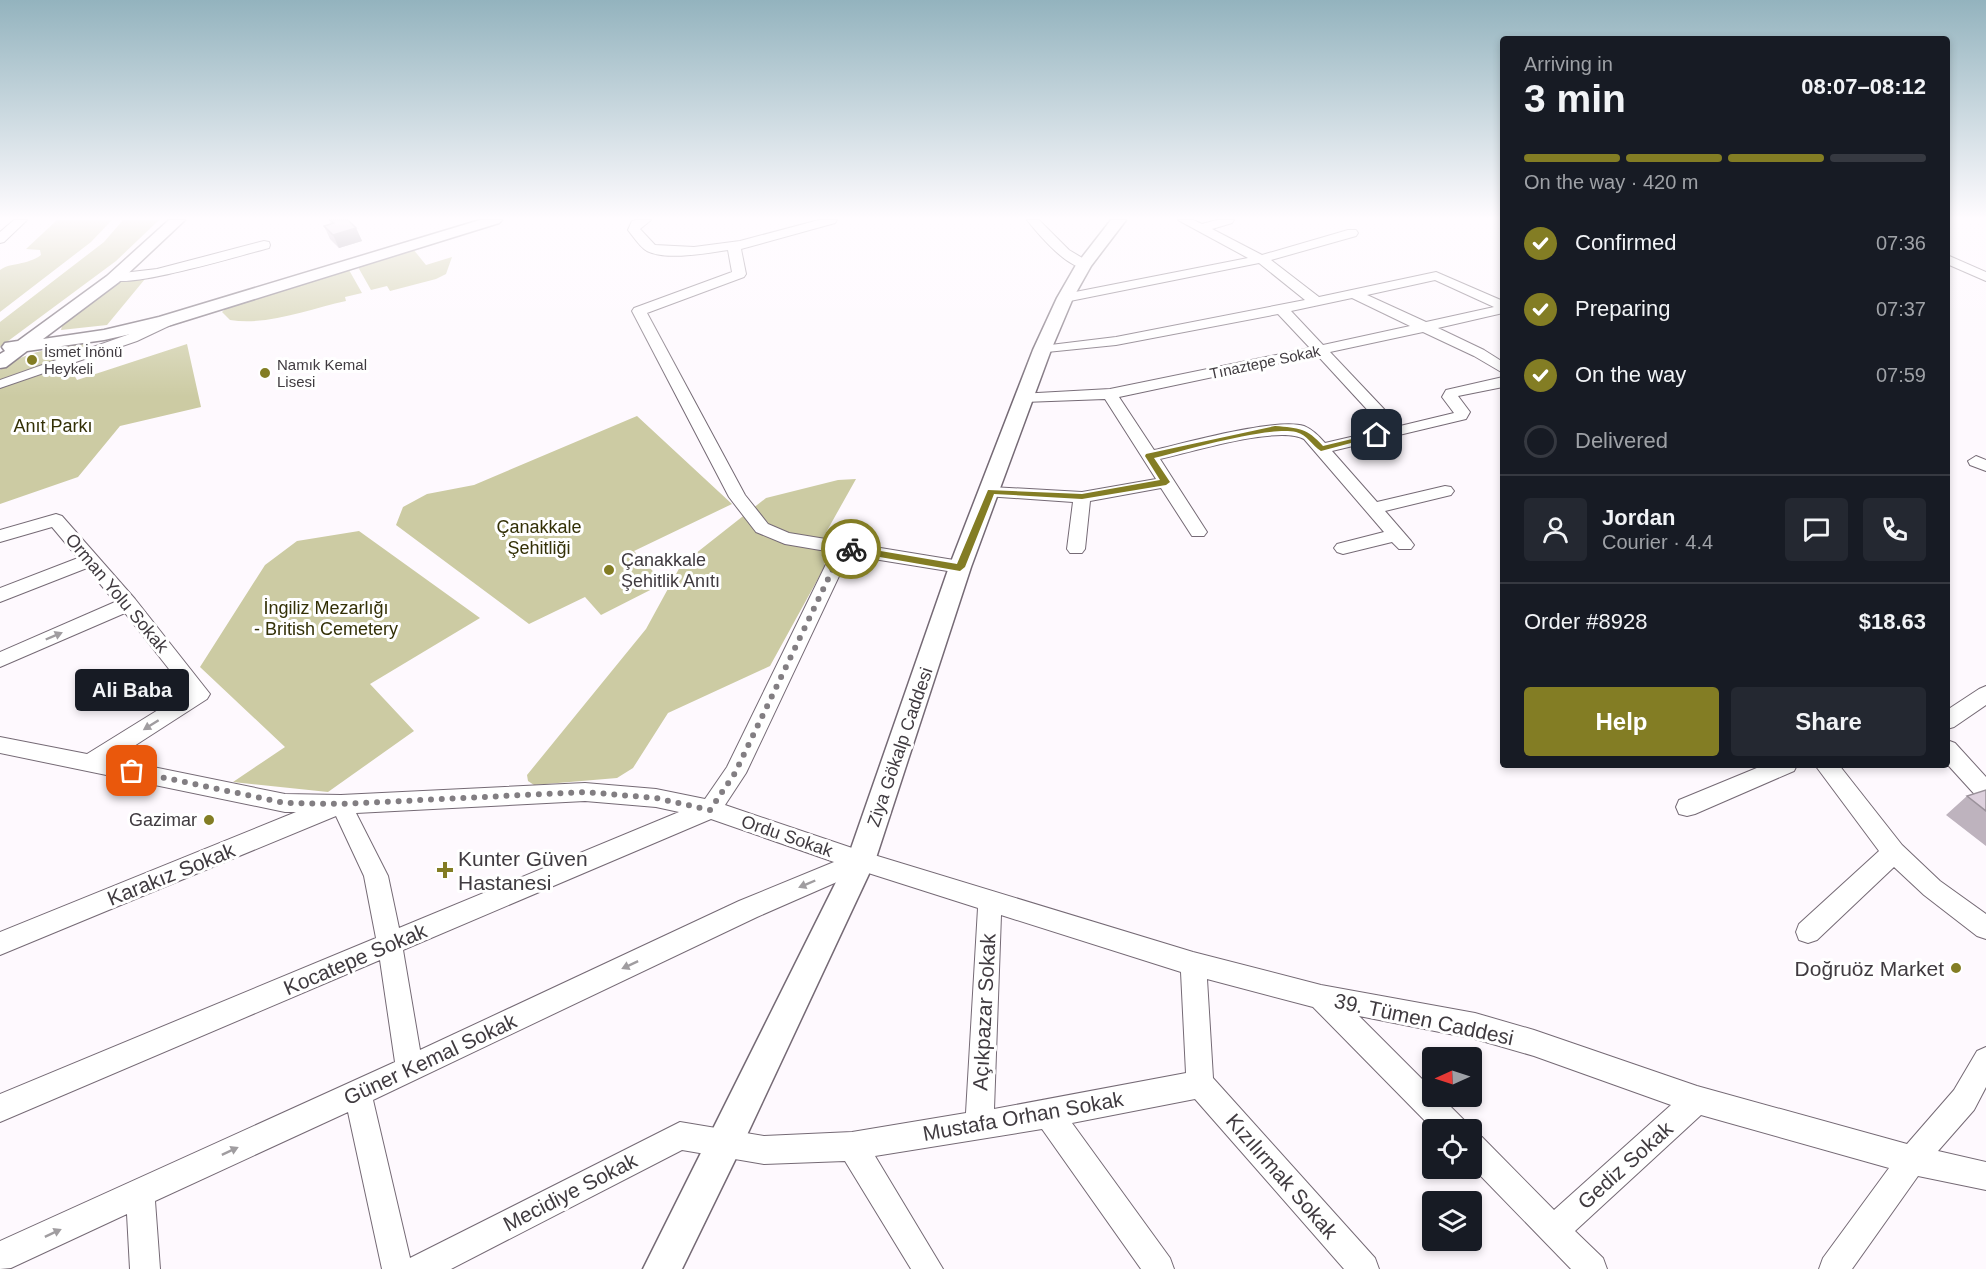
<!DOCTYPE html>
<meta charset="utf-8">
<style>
:root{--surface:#171b24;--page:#242831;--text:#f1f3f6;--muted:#9ea1a6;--line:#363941;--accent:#837d24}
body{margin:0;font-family:Helvetica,sans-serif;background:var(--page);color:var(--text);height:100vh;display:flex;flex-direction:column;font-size:22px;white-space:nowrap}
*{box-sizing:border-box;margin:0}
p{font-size:20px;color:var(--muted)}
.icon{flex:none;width:33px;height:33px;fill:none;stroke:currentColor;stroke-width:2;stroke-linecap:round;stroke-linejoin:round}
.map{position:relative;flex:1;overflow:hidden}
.details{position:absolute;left:1500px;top:36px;width:450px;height:732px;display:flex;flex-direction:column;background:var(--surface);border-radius:6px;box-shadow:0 3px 9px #0003}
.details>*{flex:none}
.needle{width:39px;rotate:267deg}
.buttons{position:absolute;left:1422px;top:1047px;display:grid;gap:12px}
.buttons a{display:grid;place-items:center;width:60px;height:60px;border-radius:6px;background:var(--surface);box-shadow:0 3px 9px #0003;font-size:30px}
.pin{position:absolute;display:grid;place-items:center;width:51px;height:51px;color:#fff;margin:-26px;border-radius:12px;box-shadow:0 3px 9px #0006}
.courier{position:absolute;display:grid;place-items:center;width:60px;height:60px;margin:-30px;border:4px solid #837d24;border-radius:50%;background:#fff;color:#222;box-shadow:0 2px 8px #0007}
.bubble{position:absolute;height:42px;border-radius:6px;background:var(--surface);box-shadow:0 3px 9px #0003;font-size:20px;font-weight:800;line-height:42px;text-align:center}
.headline em{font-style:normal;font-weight:800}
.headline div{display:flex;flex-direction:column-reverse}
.headline{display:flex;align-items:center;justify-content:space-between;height:102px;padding:0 24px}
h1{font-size:39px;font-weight:800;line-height:45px}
.bar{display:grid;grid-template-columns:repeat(4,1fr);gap:9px 6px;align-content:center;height:72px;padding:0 24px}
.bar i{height:8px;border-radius:4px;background:var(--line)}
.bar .current{background:var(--accent)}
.bar p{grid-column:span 4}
.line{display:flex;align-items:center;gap:15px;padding:0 24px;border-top:2px solid var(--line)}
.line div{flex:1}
.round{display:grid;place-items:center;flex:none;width:63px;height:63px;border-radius:6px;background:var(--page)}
ol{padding:0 24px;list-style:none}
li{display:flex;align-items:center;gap:18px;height:66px}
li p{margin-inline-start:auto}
li .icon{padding:6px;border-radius:50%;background:var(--accent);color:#fff;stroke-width:4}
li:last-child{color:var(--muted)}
li i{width:33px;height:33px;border:3px solid var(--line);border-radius:50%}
.primary-button{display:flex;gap:12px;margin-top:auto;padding:12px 24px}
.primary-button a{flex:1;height:69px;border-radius:6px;background:var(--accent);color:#fff;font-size:24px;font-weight:800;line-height:69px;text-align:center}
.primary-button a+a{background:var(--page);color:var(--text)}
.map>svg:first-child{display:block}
.green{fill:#cccba3}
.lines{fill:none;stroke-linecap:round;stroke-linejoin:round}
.minor-casing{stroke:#756a75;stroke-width:2}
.major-casing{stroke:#756a75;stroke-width:3}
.minor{fill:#fff;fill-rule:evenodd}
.major{fill:#fff;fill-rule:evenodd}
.wall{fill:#beb3be}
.shaded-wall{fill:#9b929b}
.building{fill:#ddd0dd;stroke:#9b929b;stroke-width:1.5}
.oneway{fill:#a09da0}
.route{fill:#837d24}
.done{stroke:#827e82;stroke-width:6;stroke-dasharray:0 10.8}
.poi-dot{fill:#837d24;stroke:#fff;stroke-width:2}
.labels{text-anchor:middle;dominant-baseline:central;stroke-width:6;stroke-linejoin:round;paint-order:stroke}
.far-poi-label{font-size:15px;fill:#403b40;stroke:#fff;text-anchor:start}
.far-street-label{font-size:15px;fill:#403b40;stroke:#fff}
.park-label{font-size:18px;fill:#333006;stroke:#fff}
.poi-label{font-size:18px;fill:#403b40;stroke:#fff;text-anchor:start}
.street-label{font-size:18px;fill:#403b40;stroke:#fff}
.near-poi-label{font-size:21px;fill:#403b40;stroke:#fff;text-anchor:start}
.near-street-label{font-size:21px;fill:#403b40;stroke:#fff}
</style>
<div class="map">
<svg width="1986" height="1269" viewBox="0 0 1986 1269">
<rect width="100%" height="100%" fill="#fef9fe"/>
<path class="green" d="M57,220H112L91,242L0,312V270C11,262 26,266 41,255L40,250L26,249Z
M123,220H159L116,261L0,347V322L104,242Z
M413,249L426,265L452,257L446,274L436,279L390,291L387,286L371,290L358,267Z
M349,270L362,293L345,297L346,301C309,309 268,326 230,320L222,312L227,307Z
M145,279L107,325L61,330L62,326L120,281Z
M88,343L93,349L0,382V370C26,350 56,348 88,343Z
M187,344L201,407L120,426L78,477L0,504V387L67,363L77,380Z
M637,416L732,504L634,551L664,583L601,615L585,597L529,624L396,525L403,507L427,494L474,485Z
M856,479L819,545L825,566L770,666L668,713L633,768L617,778L534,785L528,781L527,775L646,629L681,565L766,498L838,480Z
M359,531L480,618L370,684L414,731L328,792L233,782L285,747L200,667L265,565L297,541Z"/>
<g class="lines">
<g class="minor-casing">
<path id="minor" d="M14,220H27L4,242L0,243V232Z
M636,220H651L640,229L655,245L694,247L740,241L819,220H837L835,223L741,249L746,274L744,277L647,313L745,495L768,524L789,533L960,561L966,563L969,567L966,571L960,573L849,555L746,773L725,805L861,851L1193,952L1321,985L1475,1013L1534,1030L1697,1086L1907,1144L1954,1090L1977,1051L1986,1047V1087L1974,1110L1938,1151L1986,1162V1190L1918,1176L1852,1269H1819L1823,1258L1889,1168L1701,1115L1575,1231L1603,1258L1607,1269H1571L1472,1167V1133L1482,1137L1554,1210L1671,1105L1534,1056L1475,1039L1359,1016L1432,1089V1096H1440L1464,1120L1468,1130H1434L1313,1007L1207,979L1213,1078L1375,1258L1379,1269H1344L1195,1099L1072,1123L1170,1258L1174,1269H1141L1042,1129L875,1156L943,1269H911L845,1161L764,1164L682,1150L451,1269H382L348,1112L155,1201L160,1269H130L127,1214L11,1268L0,1269V1241L395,1062L380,960L0,1122V1094L376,938L364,876L336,816L0,955V932L296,812H285L0,753V737L87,754L187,692L125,613L0,667V652L115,602L87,568L0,602V588L78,558L52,527L0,542V530L56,514L62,516L135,599L210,694L207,699L114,759L285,794L341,795L585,783L656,789L705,799L727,767L832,552L785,544L756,532L729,497L632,311L634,308L732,272L728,250C707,253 667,261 647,251C640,247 633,236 628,230L632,221ZM585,801L656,807L679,812L399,928L388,876L356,813ZM711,819L834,862L739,901L420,1050L403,950ZM862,871L978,908L966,1113L852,1132L764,1136L680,1122L410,1258L373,1100L757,917ZM1001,915L1181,972L1186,1073L994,1109Z
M1027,220H1039L1069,250L1089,262L1091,265L1089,268C1070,272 1038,234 1027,220Z
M1178,220H1193L1202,224L1217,220H1234L1232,223L1212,229L1262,255L1348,230H1356L1358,233L1356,236L1271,260L1319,297L1436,272L1503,301V313L1438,328L1484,350L1503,362V373L1474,356L1423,332L1330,352L1400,426L1454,413L1442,397L1446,390L1503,377V387L1458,396L1470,412L1466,419L1332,451L1377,502L1445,486L1451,487L1454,491L1451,495L1385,511L1411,541L1414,545L1411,549H1399L1392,542L1343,554L1337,552L1334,548L1337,544L1384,532L1304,439C1278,425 1192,452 1160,459L1207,532L1204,536H1192L1161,488L1090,501L1085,549L1082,553H1070L1067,549L1073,502L985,496L982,492L985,488L991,487L1082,492L1156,479L1105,399L1024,402L1019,400L1016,397L1019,394L1110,389L1310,348L1278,314L1116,345L1037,353L1035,350L1042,346L1116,337L1305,300L1259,263L1065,302L1058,298L1065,294L1248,258ZM1435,280L1494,307L1426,322L1367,295ZM1352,298L1410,326L1323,345L1291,311ZM1317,355L1385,429L1325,443C1319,436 1313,430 1304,426C1278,417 1185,443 1154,450L1119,397Z
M264,241L269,242L270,245L269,248C245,254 121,292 107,278L114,274L157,269Z
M1947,255L1986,272V281L1947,264Z
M170,316L175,317L177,320L175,323L137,341L0,388V380L127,335Z
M1976,456L1986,460V471L1970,465L1968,461Z
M1986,686V705L1954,727L1947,729V710L1979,689Z
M1947,740L1955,743L1986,777V801L1978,798L1947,764Z
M1764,765H1797L1794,771L1695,814L1687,816L1679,814L1676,807L1679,800Z
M1815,765H1839L1902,845L1940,881L1986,914V939L1977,936L1924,895L1894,867L1817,940L1808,943L1799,940L1796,932L1799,924L1879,851Z"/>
</g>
<g class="major-casing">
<path id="major" d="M169,220H185L119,282L43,339L104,330L159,317L480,220H502L499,223L171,325L104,340L27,351L6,367L0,368V354L5,351L2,347L5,343L18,341L107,276Z
M1111,220H1126L1091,266L1073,298L1051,350L971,567L875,861L738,1154L682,1269H643L847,860L949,567L1033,350L1057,298L1076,265Z"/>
</g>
<use href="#minor" class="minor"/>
<use href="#major" class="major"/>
</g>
<path class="wall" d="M329,220H348L356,228L362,241L339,248L330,239L324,226L331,224Z
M1986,790V846L1946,815L1967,796Z"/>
<path class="shaded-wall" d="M356,228L362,241L339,248L333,235Z"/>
<path class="building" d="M330,220H348L356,228L333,235L324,226L334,223Z
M1986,790V811L1967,796Z"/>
<defs><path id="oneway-solid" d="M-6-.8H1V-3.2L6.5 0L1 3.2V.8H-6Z" transform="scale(1.5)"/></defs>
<g class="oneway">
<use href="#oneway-solid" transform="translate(54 636) rotate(-23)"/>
<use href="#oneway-solid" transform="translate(151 725) rotate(148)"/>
<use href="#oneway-solid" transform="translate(807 884) rotate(157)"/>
<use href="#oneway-solid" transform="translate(630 965) rotate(155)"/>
<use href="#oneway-solid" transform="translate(230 1151) rotate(-25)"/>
<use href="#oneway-solid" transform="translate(53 1233) rotate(-25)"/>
</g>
<linearGradient id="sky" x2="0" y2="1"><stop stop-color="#93b3be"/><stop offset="0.55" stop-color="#fffcff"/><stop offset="1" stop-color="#fffcff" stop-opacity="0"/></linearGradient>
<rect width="1986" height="397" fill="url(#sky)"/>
<path class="route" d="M1275,426C1299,428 1307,428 1323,446L1377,433L1381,435L1321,451C1312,446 1308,435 1296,432C1267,426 1187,450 1154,458L1170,482L1166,485L1082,499L994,494L965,567L960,571L851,552L847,549L851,546L957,564L988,490L1082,494L1160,480L1145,456L1146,454Z"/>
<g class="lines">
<path class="done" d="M132,771L285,803L341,804L585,792L656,798L710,810L735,773L843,548L851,549"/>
</g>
<g class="poi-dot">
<circle cx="32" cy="360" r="6"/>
<circle cx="265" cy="373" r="6"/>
<circle cx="609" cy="570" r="6"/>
<circle cx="209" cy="820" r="6"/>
<path d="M442 861h6v6h6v6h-6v6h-6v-6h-6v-6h6z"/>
<circle cx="1956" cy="968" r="6"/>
</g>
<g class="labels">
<g class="far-poi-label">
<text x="44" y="351">İsmet İnönü<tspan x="44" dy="17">Heykeli</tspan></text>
<text x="277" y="364">Namık Kemal<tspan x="277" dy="17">Lisesi</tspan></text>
</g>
<g class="far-street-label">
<text transform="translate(1265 362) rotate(-12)">Tınaztepe Sokak</text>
</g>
<g class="park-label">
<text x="53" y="426">Anıt Parkı</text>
<text x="539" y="527">Çanakkale<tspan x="539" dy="21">Şehitliği</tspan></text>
<text x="326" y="608">İngiliz Mezarlığı<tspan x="326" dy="21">- British Cemetery</tspan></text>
</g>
<g class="poi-label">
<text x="621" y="560">Çanakkale<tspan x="621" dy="21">Şehitlik Anıtı</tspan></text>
<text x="197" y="820" text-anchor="end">Gazimar</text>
</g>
<g class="street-label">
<text transform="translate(117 593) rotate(50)">Orman Yolu Sokak</text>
<text transform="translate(900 747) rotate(-71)">Ziya Gökalp Caddesi</text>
<text transform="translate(787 836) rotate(19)">Ordu Sokak</text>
</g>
<g class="near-poi-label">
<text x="458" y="858">Kunter Güven<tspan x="458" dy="24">Hastanesi</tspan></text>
<text x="1944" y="968" text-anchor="end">Doğruöz Market</text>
</g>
<g class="near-street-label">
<text transform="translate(171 874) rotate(-22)">Karakız Sokak</text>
<text transform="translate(355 959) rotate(-23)">Kocatepe Sokak</text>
<text transform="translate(984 1012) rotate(-87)">Açıkpazar Sokak</text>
<text transform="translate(1424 1019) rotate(12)">39. Tümen Caddesi</text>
<text transform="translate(430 1059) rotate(-25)">Güner Kemal Sokak</text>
<text transform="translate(1023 1116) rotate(-10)">Mustafa Orhan Sokak</text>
<text transform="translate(1625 1165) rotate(-42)">Gediz Sokak</text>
<text transform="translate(1282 1176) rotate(49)">Kızılırmak Sokak</text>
<text transform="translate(570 1192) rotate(-27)">Mecidiye Sokak</text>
</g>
</g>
</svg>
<div class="buttons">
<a><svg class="needle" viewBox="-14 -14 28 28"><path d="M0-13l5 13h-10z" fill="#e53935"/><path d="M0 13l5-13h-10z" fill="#9ea1a6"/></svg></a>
<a><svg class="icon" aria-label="locate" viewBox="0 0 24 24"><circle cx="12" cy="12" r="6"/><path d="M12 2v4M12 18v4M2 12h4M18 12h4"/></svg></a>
<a><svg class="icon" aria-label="layers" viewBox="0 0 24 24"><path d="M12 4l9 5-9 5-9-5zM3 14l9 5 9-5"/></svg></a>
</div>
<div class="pin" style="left:132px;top:771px;background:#ea580c"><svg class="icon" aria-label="bag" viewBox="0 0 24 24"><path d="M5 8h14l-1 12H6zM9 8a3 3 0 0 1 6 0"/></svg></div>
<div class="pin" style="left:1377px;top:435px;background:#1f2937"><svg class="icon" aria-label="home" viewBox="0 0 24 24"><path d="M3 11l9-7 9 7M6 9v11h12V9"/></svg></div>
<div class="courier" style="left:851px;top:549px"><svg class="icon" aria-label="bike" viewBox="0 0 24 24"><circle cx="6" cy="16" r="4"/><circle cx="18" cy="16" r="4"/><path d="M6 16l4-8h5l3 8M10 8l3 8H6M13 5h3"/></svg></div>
<div class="bubble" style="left:75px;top:669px;width:114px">Ali Baba</div>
<section class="details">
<div class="headline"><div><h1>3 min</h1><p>Arriving in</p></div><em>08:07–08:12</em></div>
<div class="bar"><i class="current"></i><i class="current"></i><i class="current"></i><i></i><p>On the way · 420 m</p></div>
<ol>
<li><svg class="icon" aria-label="check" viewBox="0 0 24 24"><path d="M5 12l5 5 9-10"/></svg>Confirmed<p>07:36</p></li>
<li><svg class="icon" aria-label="check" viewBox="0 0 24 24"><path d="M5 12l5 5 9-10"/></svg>Preparing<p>07:37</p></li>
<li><svg class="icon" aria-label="check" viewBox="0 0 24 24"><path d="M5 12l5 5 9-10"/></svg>On the way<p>07:59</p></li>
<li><i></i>Delivered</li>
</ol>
<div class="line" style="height:108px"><a class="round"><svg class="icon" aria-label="person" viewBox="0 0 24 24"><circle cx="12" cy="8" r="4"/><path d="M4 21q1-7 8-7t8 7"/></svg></a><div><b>Jordan</b><p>Courier · 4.4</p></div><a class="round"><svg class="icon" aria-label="chat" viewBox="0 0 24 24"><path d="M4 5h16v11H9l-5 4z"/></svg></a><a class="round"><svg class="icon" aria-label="phone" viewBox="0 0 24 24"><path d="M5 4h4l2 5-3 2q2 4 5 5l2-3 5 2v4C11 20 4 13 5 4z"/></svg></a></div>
<div class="line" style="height:78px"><div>Order #8928</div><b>$18.63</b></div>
<div class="primary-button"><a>Help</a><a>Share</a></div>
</section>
</div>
